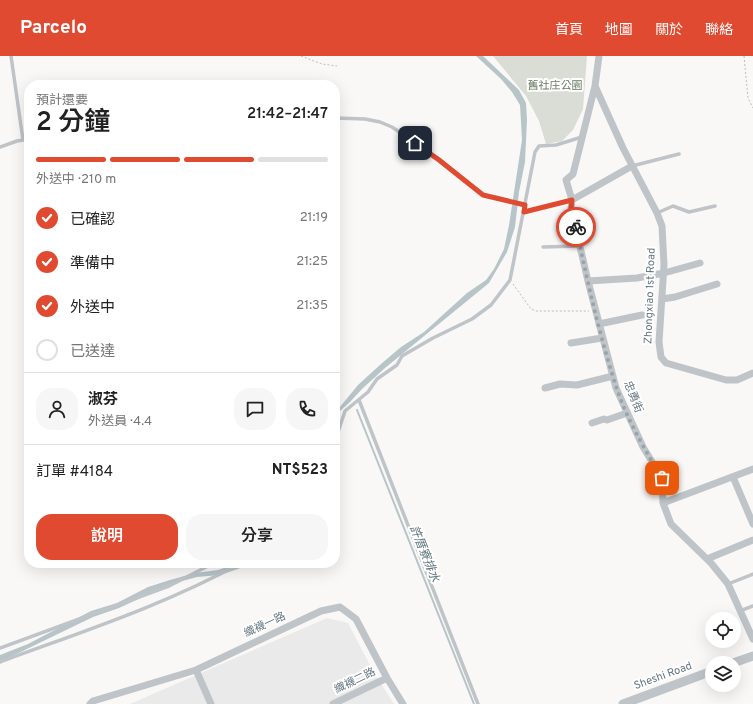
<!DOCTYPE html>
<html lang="zh-TW">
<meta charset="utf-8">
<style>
:root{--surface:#fff;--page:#f6f6f6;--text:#222;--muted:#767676;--line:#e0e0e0;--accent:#df4a30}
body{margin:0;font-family:Overpass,"Noto Sans TC",sans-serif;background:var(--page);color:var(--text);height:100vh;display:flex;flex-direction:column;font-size:15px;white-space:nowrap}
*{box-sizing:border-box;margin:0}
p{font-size:13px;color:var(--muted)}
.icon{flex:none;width:22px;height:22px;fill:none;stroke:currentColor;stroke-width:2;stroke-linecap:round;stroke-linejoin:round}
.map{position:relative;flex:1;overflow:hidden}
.details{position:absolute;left:24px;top:24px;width:316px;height:488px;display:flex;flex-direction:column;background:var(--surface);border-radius:16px;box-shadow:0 4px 16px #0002}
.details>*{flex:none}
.tools{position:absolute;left:705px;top:556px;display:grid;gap:8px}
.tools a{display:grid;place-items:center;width:36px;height:36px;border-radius:50%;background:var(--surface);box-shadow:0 4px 16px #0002;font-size:20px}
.pin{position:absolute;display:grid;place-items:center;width:34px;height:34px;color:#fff;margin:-17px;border-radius:8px;box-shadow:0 2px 6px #0006}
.courier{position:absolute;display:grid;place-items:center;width:40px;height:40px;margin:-20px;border:3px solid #df4a30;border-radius:50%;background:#fff;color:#222;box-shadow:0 1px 5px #0007}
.overview em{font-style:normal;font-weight:600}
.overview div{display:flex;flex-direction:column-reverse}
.overview{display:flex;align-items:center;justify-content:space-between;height:68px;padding:0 12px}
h1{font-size:26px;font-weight:600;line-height:30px}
.bar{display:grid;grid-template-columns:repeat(4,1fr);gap:6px 4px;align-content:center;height:48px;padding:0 12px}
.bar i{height:5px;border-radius:3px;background:var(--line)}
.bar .active{background:var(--accent)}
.bar p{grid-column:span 4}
.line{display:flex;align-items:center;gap:10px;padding:0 12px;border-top:1px solid var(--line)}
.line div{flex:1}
.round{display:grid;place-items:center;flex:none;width:42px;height:42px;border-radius:16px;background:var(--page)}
ol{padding:0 12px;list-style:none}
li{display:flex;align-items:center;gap:12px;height:44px}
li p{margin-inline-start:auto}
li .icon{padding:4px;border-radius:50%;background:var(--accent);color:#fff;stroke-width:4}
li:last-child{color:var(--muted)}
li i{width:22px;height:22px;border:2px solid var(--line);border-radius:50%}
.button{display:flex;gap:8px;margin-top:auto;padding:8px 12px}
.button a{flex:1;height:46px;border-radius:16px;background:var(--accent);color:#fff;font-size:16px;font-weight:600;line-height:46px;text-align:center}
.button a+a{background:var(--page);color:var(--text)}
header{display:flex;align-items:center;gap:24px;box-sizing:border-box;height:56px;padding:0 20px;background:var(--accent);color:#fff}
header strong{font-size:19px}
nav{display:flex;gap:22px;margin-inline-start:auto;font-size:14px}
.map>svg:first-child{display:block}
.built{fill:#e9eae9}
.green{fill:#d9ddd5}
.water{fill:#b7c5c8}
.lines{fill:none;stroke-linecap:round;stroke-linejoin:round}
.stream{stroke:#b7c5c8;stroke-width:2}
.path{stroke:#babdc0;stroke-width:1;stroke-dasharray:2 2;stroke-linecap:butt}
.service{stroke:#bfc4c8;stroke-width:3.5}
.minor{stroke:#bfc4c8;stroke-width:7}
.tertiary{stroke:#bfc4c8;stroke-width:9}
.done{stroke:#98a4a9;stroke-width:4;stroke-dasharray:0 7.2}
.route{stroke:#df4a30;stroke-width:5}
.labels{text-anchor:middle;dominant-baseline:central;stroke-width:4;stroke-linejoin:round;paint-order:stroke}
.park-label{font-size:11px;fill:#687963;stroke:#fff}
.street-label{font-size:11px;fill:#647680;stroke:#fff}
.water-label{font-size:12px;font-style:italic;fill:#5f767b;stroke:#fff}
</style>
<header>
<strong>Parcelo</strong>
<nav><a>首頁</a><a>地圖</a><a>關於</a><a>聯絡</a></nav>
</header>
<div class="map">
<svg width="753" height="648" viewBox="0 0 753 648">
<rect width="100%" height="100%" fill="#f9f8f6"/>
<path class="built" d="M327,562L348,567L373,615L394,648H130Z"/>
<path class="green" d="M493,0H587L583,53L573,74L562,85L546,88L539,65L526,40Z"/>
<path class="water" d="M476,0H483L519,34L526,47L527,64L525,106L519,136L515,171L507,196L489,227L385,312L362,333L350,346L339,356L335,364V357L358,329L381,308L401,291L424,276L467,237L486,224L494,213L504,193L509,169L522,84L520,49L512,36L501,23Z
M238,507H251L238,513L220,519L197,521L171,528L119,552L93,561L0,606V599L28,588L91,555L117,547L148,531L170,524L195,517L218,514Z"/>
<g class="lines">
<path class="stream" d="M357,354L474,648"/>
<path class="path" d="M301,0L322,8L337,10
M744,0L748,42L753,52
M513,228L531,253L536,255H589
M335,348L341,353"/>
<path class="service" d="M11,0L23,84
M335,62L365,63L380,66L392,71L439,103L483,139L525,149
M0,91L17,85L29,83
M632,110L679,98
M524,156L572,144
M657,157L673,150L689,156L715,150
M543,191L580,190
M359,344L478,648
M335,385L345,355L368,336L377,323L397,309L402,300L433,282L472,263L491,249L510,224L535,96L539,90L556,89L582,81
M728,528L753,518
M740,555L753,550
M0,592L169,530L214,507
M0,606C81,576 165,549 241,507"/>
<path class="minor" d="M599,0L595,30L623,92L657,157L662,170L664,209L659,286L661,301L666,307L726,324H737L753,317
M632,110L572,144L571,152L588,225L616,332L643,391L662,422L663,447L671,468L711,507L728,528L753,583
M572,144L566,124L573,118L595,30
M588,225L637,222L664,217L700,207
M662,243L675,241L717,228
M599,268L642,259
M571,287L602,282
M545,332L560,328L577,329L613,320
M592,367L604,363L607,364L627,357
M733,421L753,468
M663,447L753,413
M707,503L753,484
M196,614L211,648
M90,648L93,645L196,614L321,555L340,551L356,563L387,622L403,648
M333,648L387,622"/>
<path class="tertiary" d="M733,607L753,600
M623,648L712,615"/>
</g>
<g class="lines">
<path class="done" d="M576,171C587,224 599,278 616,330C626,362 645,394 662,422"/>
<path class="route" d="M415,87L439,104L483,139L525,149L524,156L572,144L571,152L576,171"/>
</g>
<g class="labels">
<g class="park-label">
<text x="555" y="30">舊社庄公園</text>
</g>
<g class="street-label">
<text transform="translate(650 240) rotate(-88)">Zhongxiao 1st Road</text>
<text transform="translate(633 341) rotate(68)">忠勇街</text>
<text transform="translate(265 569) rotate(-25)">織襪一路</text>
<text transform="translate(663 620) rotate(-20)">Sheshi Road</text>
<text transform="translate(355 625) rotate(-26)">織襪二路</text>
</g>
<g class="water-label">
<text transform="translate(424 498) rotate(68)">許厝寮排水</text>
</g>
</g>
</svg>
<div class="tools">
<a><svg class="icon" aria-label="locate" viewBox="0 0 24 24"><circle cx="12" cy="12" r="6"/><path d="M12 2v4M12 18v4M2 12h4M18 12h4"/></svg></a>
<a><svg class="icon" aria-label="layers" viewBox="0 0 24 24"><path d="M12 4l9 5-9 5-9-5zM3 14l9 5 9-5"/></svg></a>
</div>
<div class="pin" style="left:662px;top:422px;background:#ea580c"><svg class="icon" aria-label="bag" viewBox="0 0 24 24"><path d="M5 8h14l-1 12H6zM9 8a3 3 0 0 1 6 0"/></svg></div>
<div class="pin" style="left:415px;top:87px;background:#1f2937"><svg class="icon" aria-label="home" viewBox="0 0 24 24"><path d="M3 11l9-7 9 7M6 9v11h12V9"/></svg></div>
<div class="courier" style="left:576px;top:171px"><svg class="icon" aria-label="bike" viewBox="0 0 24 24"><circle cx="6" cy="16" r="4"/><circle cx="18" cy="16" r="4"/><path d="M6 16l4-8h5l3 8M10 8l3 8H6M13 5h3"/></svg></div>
<section class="details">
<div class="overview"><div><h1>2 分鐘</h1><p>預計還要</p></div><em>21:42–21:47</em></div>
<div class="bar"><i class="active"></i><i class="active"></i><i class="active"></i><i></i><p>外送中 · 210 m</p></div>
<ol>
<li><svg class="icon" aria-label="check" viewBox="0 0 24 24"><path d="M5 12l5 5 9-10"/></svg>已確認<p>21:19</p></li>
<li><svg class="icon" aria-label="check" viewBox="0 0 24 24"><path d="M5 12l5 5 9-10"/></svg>準備中<p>21:25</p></li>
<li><svg class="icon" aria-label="check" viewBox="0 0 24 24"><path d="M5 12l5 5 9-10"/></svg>外送中<p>21:35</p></li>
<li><i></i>已送達</li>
</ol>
<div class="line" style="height:72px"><a class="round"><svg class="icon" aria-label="person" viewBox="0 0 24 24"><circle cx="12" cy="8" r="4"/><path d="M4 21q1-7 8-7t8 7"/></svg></a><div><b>淑芬</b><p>外送員 · 4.4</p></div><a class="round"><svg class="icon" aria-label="chat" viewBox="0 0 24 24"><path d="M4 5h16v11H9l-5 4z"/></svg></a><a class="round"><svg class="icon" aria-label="phone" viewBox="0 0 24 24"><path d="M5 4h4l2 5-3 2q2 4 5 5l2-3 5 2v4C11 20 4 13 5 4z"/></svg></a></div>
<div class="line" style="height:52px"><div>訂單 #4184</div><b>NT$523</b></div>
<div class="button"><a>說明</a><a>分享</a></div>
</section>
</div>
